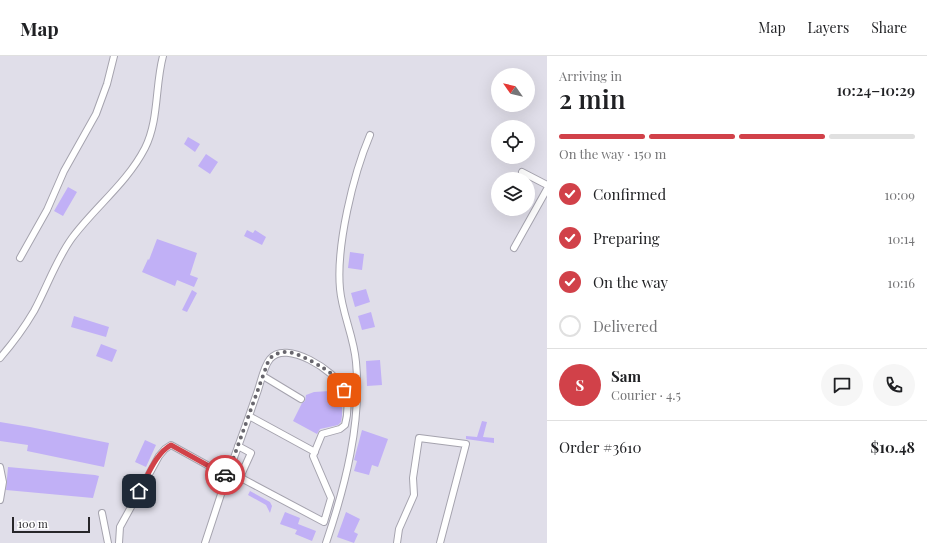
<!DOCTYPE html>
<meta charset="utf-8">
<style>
:root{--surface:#fff;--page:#f6f6f6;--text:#202124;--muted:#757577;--line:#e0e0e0;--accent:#d14149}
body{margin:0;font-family:"Playfair Display",serif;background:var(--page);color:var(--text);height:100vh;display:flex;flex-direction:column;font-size:15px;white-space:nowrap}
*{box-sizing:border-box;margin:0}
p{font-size:13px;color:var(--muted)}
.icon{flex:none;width:22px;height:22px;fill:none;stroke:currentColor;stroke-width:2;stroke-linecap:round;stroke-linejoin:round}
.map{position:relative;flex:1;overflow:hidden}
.panel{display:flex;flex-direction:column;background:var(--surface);width:380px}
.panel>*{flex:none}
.needle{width:26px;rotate:304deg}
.tools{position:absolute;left:491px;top:12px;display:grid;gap:8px}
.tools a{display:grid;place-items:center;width:44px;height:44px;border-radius:50%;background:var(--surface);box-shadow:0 4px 16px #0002;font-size:20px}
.scale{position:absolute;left:12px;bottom:10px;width:78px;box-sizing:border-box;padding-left:4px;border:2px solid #27262a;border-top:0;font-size:11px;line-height:14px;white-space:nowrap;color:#27262a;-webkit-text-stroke:3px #fff;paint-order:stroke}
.pin{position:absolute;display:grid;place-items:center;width:34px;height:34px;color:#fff;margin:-17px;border-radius:8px;box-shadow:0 2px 6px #0006}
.courier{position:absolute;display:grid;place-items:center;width:40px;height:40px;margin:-20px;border:3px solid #d14149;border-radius:50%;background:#fff;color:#222;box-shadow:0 1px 5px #0007}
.head em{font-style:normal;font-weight:600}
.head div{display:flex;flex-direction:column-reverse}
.head{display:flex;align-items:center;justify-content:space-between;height:68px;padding:0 12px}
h1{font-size:26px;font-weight:600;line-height:30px}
.bar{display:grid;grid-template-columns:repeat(4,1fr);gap:6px 4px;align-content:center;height:48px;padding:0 12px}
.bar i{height:5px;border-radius:3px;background:var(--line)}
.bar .current{background:var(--accent)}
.bar p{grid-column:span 4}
.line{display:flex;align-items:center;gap:10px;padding:0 12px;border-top:1px solid var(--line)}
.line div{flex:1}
.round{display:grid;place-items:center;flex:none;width:42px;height:42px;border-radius:21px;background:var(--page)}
ol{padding:0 12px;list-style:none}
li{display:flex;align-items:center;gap:12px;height:44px}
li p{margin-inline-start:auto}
li .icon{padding:4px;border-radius:50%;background:var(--accent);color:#fff;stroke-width:4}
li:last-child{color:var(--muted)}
li i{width:22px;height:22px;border:2px solid var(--line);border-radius:50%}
header{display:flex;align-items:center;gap:24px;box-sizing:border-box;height:56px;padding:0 20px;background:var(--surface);border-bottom:1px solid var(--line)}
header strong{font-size:19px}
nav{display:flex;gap:22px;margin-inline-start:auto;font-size:14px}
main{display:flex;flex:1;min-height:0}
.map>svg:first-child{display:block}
.building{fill:#c1b0f6}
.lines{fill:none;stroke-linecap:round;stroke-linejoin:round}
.minor-casing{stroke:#a5a3ae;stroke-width:8}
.minor{stroke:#fff;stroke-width:6}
.done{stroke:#68666d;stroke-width:4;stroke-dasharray:0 7.2}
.route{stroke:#d14149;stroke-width:5}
</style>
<header>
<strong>Map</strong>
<nav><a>Map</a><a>Layers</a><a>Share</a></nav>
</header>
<main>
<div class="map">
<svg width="547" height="487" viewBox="0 0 547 487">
<rect width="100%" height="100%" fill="#e0dee9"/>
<path class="building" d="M188,81L200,88L195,96L184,88Z
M206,98L218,106L210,118L198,110Z
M68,131L77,136L63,160L54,155Z
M247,174L253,177L255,174L266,181L262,189L244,180Z
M157,183L197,197L190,219L198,222L194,231L177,224L175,230L142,216L148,203L149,204Z
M350,196L364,198L362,214L348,212Z
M366,233L370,246L355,251L351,237Z
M192,234L197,237L187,256L182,254Z
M371,256L375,271L362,274L358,260Z
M74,260L109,271L106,281L71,271Z
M101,288L117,294L112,306L96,300Z
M380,304L382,329L367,330L366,305Z
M330,335L342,342V360L341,366L338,369L320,373L317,378L293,365L302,347L305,345L306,339L314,336Z
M482,365L487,366L483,381L494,382V387L466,383V380L477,381Z
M0,366L30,371L109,387L104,411L27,395L28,389L0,385Z
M362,374L388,383L378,411L372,409L369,419L354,415L357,405L354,404Z
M145,384L156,389L146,411L135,406Z
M8,411L95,419L99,420L93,442L6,434Z
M135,418L142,421L136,433L129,429Z
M250,435L270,446L272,450L270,457L266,449L248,439Z
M285,456L300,462L298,468L316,475L312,485L295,478L297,474L280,468Z
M346,456L360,463L354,476L358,478L354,487L337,481Z"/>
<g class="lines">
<g class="minor-casing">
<path id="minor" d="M522,116L547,129
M514,192L547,133
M20,202L47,154L64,115L96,58L107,28L114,0
M0,302C13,287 24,272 34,255C47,231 56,204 72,182C95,151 127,127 145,92C159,64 155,30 163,0
M263,320L301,343
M249,360L315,396
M0,411L3,426L0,444
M227,420C238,392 248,363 258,334C261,325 264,310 270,303C286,283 335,315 344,333C349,343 348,358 345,369L340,373L322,378L313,400L331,442L324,466L243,423L241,419L251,397L238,390
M102,457L108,487
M119,487L120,471L159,400L165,393L171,389L227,420L205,487
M326,487C345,431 362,366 356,306C354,281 342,257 340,233C336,190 353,119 370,79
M397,487L399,473L414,439L413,422L419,382L466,388L440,487"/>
</g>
<use href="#minor" class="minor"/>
</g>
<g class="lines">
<path class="done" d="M225,419L227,420L269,303C274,299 279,296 286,296C296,295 325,312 333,319C338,323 341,329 344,334"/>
<path class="route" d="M139,435C148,420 155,398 171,389L225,419"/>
</g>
</svg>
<div class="tools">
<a><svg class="needle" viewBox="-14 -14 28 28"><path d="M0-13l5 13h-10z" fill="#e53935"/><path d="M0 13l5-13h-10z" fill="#757577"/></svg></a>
<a><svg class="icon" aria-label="locate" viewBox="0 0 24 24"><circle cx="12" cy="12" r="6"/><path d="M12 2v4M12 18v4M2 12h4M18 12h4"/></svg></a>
<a><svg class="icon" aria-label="layers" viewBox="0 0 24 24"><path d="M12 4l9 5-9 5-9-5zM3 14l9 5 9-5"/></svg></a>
</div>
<div class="scale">100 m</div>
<div class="pin" style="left:344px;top:334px;background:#ea580c"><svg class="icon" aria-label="bag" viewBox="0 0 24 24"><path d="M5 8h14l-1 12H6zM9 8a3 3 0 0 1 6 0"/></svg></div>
<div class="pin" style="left:139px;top:435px;background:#1f2937"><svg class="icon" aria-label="home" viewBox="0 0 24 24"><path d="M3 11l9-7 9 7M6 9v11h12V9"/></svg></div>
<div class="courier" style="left:225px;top:419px"><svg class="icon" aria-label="car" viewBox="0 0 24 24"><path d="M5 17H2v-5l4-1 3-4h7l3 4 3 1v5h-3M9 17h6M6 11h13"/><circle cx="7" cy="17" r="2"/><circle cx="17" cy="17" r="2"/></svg></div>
</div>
<section class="panel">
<div class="head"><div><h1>2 min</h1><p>Arriving in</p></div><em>10:24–10:29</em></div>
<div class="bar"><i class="current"></i><i class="current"></i><i class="current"></i><i></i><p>On the way · 150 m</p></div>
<ol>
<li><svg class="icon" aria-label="check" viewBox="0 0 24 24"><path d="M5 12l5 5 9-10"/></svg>Confirmed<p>10:09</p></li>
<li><svg class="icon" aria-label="check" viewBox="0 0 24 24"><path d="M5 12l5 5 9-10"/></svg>Preparing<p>10:14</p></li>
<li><svg class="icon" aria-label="check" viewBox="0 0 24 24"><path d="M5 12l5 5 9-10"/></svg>On the way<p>10:16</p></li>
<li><i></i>Delivered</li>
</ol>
<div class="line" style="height:72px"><b class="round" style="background:var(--accent);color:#fff">S</b><div><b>Sam</b><p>Courier · 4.5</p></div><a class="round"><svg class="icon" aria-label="chat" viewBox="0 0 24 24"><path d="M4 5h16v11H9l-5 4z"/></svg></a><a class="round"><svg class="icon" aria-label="phone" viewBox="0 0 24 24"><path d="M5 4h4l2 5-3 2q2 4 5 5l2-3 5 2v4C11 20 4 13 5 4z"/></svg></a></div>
<div class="line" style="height:52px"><div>Order #3610</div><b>$10.48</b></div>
</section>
</main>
